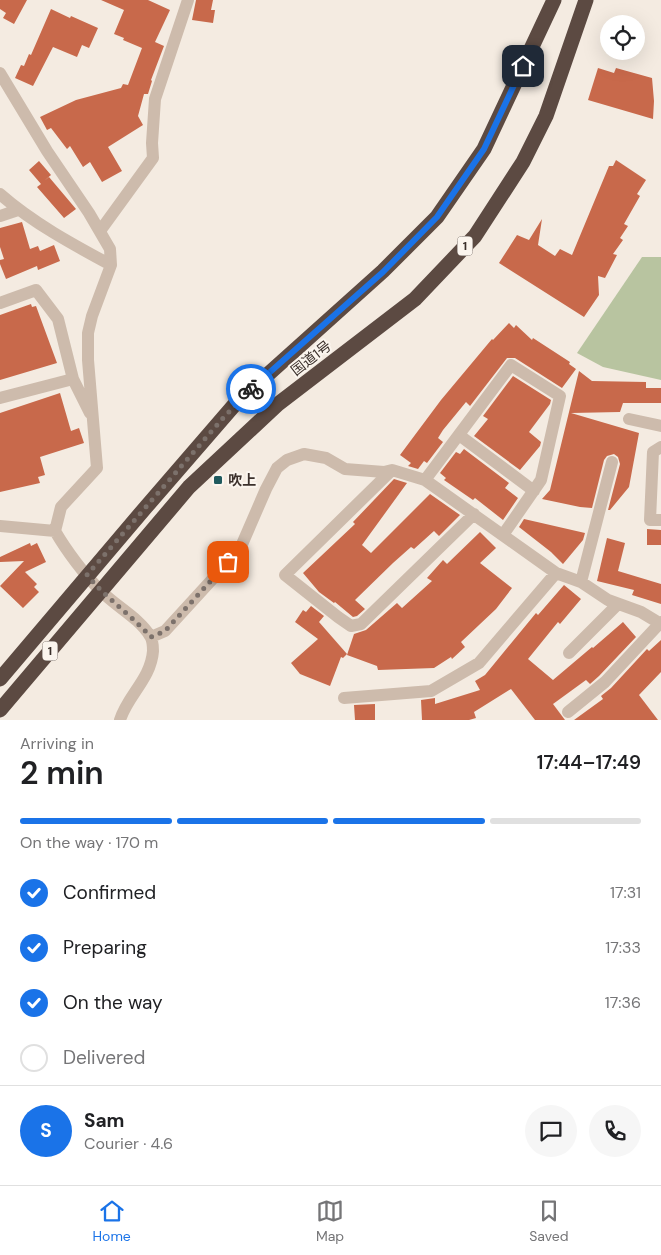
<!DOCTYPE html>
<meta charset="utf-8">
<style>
:root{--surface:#fff;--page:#f6f6f6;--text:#202124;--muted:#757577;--line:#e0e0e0;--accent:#1a73e8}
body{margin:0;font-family:"DM Sans","Noto Sans JP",sans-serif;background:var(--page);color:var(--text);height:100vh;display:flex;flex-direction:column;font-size:19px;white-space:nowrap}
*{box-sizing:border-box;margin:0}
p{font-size:16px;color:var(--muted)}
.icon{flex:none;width:28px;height:28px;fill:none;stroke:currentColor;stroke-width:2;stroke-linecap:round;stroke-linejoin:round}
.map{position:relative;height:720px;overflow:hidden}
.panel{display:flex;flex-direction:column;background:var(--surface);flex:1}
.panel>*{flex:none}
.buttons{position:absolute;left:600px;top:15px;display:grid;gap:10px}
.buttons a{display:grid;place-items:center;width:45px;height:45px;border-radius:50%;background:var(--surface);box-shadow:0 5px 20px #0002;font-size:25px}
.pin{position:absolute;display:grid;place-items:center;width:42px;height:42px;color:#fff;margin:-21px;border-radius:10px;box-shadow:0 2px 8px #0006}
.courier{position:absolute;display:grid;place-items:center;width:50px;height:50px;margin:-25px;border:4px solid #1a73e8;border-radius:50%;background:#fff;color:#222;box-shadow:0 1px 6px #0007}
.overview em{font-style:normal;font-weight:600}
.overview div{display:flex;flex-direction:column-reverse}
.overview{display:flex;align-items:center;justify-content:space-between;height:85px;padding:0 20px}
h1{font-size:32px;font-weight:600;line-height:38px}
.bar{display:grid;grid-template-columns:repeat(4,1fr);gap:8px 5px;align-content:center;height:60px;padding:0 20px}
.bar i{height:6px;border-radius:4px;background:var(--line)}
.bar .on{background:var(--accent)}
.bar p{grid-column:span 4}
.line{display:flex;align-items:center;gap:12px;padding:0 20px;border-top:1px solid var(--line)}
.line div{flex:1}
.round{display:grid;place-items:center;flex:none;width:52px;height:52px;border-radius:26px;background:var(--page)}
ol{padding:0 20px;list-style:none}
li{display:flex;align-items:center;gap:15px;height:55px}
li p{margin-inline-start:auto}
li .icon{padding:5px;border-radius:50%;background:var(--accent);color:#fff;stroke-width:4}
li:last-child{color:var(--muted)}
li i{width:28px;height:28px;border:2px solid var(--line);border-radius:50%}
.menu{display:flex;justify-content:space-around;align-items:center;height:70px;border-top:1px solid var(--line);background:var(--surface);font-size:14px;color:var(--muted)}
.menu a{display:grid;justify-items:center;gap:2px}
.menu .on{color:var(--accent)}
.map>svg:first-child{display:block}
.green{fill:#b8c4a0}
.building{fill:#c8694b}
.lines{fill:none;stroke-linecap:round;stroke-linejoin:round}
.minor{stroke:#cdbbac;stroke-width:12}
.highway{stroke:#5c4a42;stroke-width:15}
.done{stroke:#7c716b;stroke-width:5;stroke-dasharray:0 9}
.route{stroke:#1a73e8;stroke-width:6}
.poi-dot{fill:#1f5a5e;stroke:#fbf5ee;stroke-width:2}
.labels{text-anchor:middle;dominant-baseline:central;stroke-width:4;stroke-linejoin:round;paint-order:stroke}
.shield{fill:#fbf5ee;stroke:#756b66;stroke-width:1}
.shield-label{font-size:12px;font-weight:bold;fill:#3b302b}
.street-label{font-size:14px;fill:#3b302b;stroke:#fbf5ee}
.poi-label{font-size:14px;font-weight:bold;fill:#3b302b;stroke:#fbf5ee;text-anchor:start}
</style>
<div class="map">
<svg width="661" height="720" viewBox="0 0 661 720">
<rect width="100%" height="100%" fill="#f4ebe1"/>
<path class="green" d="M642,257H661V380L603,367L577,353Z"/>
<path class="building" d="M0,0H27L14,24L3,18L6,13L0,9Z
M101,0H148L170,10L155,42L164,46L151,80L152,81L148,94H144L138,116L143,125L108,147L122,171L102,182L90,162L83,167L70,146L67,149L51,128L47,130L40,117L76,100L121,88L123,84L128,85L142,48L123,40L124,38L114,34L124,10Z
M196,0H213L211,10H215L213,23L192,20Z
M51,9L70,18L71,16L98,28L89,48L82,45L77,57L53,47L33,86L15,78L21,65L24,66L29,54L31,55Z
M598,68L614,73L616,68L652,78L654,101L653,119L588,100Z
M616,160L646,180L637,194L640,196L624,224L628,226L620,238L623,240L613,254L617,255L605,278L598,276L599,295L584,317L499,263L517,235L529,240L542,219L538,245L555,256L560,249L572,255L609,166H613Z
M39,161L51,175L44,181L49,177L76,209L64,218L37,187L41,184L29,170Z
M22,222L30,249L38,246L40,251L54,245L60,261L38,270L37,266L6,279L0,264V260L4,259L0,247V228Z
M31,304L32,307L36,306L57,363L0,380V315Z
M509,323L514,328L516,325L532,340L533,338L570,362L569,364L576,369L562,388L515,358H507L470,406L466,402L443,430L438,438L443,442L427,463L424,461L418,469L408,466L411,463L400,455L441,400L492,339L493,340Z
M579,371L592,381L646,382V388H661V403H623L620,412L571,413L639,433L629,487L610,510H608L620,464L618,457L614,454L607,456L604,460L592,508L580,507L542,499L550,490Z
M513,376L551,400L550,404L529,432L541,442L540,446L520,470L474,436L488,419L483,416Z
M60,393L71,431L79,428L84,443L40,457L45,475L38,477L40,483L0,492V413Z
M464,449L509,483L505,488L518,498L503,520L475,498L473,500L444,480L446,478L440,473L456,452L460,454Z
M394,479L407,483L362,545L371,553L430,494L460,515L439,536L434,531L414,549L411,547L393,563L355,600L365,609L357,616L353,617L335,602L334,603L319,592L303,573L355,524L353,522Z
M524,519L585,533L583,540L563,564L551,552L519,527Z
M647,529L661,530V545H647Z
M480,532L496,548L480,563L512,588L496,609L461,642L465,647L452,659L451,657L434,668L378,670L377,666L347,655L354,634L366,630L397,603L402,608L432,581L427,578L443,560L447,564Z
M607,538L625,543L618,571L661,584V604L632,595L634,590L597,581Z
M30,543L31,546L37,543L46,562L25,572L37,584L34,587L39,592L23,608L0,586L24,561L0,562V557Z
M564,585L581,599L560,624L558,622L528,659L553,680L592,647L593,648L623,622L636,637L599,676L590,684L586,680L553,704L565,720H535L511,689L474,712L476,718L469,720H422L421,700L435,698V704L480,690L475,681L485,675L536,613L538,615Z
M311,606L324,616L319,622L347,654L343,658L341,657L330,686L300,674L291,663L318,639L295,622L303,610L306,612Z
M661,640V672L639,695L658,720H574L603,699L601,696L611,688L647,649L649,651Z
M375,704V720H355L354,705Z"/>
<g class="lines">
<path class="minor" d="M0,73L47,151L89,213L110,249L111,265L92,316L88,333V360L97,468L61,507L55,531C66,550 85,576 102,592C117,607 139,618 150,636C152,639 153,647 153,651C151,679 127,696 120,720
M0,194C33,223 72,244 111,265
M0,216L18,210
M100,231L153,158L152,143L155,99L188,0
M0,303L36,290L58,319L73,379L90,413
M0,398L73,379
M629,419L661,426
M459,435L534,491
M661,447L653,452L650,520H661
M392,470L285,575L338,617L351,626L361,624L474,514
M425,480L511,365L560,396L541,480L503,535
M0,526L55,531
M581,582L612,462
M151,637L165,631L240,549L266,489L277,468L287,460L304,454L326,458L345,469L384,472L392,470L425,480L556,573L581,582L608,600L641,612L661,624
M569,653L618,604
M344,698L431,691L479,663L556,573
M568,712L605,682L661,622"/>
<path class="highway" d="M0,679L146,507L236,403L383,271L437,217L484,149L554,0
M0,710L189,487L278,404L415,299L475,236L523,162L546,116L586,0"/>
</g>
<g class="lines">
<path class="done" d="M228,562L165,631L151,637C131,615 106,598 87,575L224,417L251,389"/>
<path class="route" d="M251,389L383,272L437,217L484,149L523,66"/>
</g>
<rect class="poi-dot" x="213" y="475" width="10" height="10" rx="2.5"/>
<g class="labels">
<g class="shield">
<rect x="457.5" y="236.5" width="15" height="19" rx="4"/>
<rect x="42.5" y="641.5" width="15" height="19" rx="4"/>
</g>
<g class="shield-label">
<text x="465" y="246">1</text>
<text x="50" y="651">1</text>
</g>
<g class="street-label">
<text transform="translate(311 358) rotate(-38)">国道1号</text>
</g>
<g class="poi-label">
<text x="228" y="480">吹上</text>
</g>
</g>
</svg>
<div class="buttons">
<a><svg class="icon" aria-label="locate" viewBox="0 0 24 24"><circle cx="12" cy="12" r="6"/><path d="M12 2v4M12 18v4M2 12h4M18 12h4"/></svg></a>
</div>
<div class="pin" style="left:228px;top:562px;background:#ea580c"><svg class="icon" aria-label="bag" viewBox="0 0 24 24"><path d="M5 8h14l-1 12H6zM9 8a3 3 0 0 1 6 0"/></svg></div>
<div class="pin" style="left:523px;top:66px;background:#1f2937"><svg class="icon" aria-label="home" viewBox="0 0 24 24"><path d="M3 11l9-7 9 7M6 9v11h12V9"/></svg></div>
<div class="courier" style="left:251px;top:389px"><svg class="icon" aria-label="bike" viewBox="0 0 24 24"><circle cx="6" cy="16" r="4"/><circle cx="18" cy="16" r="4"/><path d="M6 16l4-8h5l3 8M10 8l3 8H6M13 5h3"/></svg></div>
</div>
<section class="panel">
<div class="overview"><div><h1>2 min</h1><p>Arriving in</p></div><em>17:44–17:49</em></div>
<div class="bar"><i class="on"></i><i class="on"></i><i class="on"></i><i></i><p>On the way · 170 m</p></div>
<ol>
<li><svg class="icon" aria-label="check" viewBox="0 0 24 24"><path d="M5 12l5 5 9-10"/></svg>Confirmed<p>17:31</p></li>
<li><svg class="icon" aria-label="check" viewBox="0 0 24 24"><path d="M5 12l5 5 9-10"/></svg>Preparing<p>17:33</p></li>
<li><svg class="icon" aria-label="check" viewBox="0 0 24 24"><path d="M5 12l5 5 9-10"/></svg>On the way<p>17:36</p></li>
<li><i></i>Delivered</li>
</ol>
<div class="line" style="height:90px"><b class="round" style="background:var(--accent);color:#fff">S</b><div><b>Sam</b><p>Courier · 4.6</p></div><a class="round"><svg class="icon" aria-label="chat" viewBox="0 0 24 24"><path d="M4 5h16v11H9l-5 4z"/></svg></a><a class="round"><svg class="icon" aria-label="phone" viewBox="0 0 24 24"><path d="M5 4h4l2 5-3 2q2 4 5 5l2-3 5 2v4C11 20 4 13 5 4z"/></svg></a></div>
</section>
<nav class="menu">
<a class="on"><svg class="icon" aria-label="home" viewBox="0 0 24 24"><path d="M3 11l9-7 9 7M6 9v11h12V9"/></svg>Home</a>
<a><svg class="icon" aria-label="map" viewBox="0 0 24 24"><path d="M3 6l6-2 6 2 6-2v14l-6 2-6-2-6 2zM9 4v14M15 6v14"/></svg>Map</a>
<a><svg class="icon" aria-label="saved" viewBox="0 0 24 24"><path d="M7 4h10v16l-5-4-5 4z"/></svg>Saved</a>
</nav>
